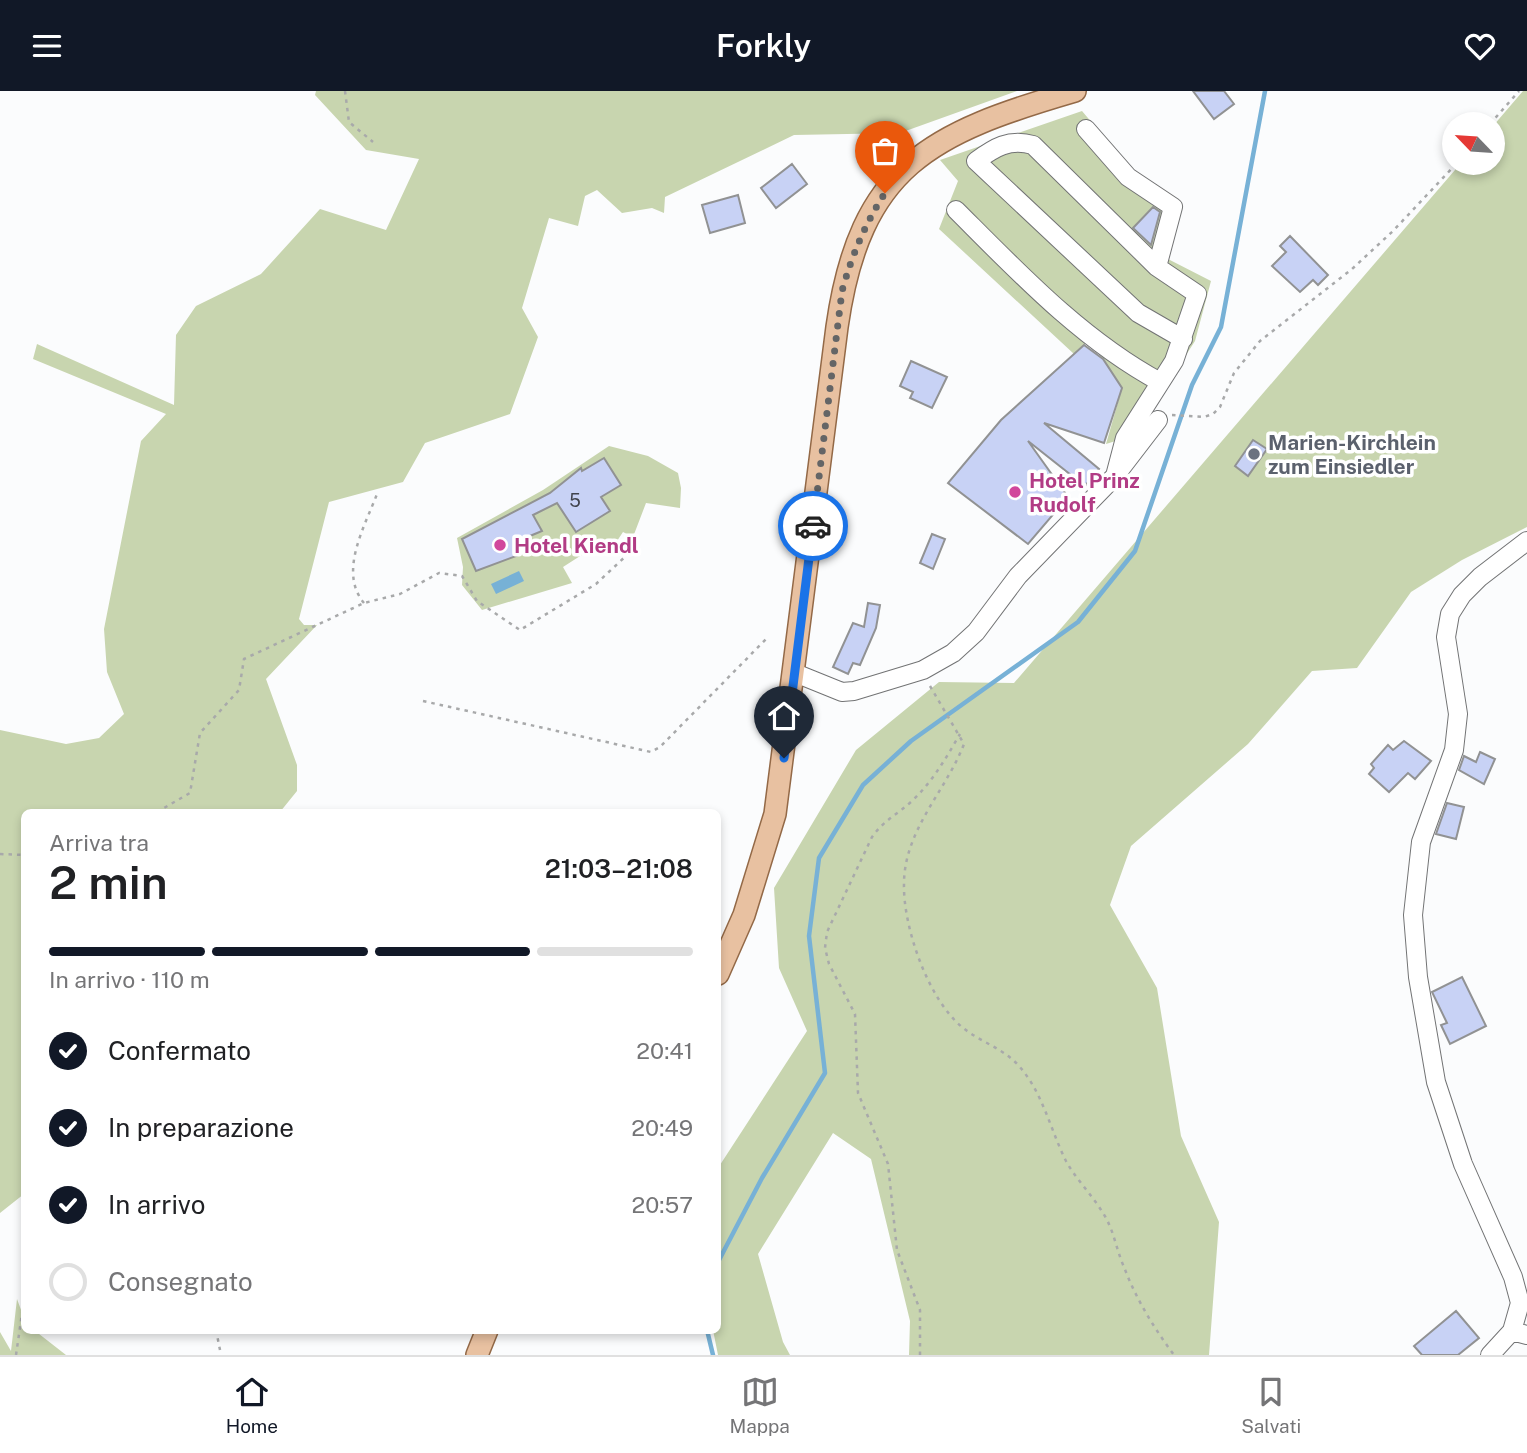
<!DOCTYPE html>
<html lang="it">
<meta charset="utf-8">
<style>
:root{--surface:#fff;--page:#f2f2f2;--text:#202124;--muted:#757577;--line:#e0e0e0;--accent:#111827}
body{margin:0;font-family:"Public Sans",sans-serif;background:var(--page);color:var(--text);height:100vh;display:flex;flex-direction:column;font-size:26px;white-space:nowrap}
*{box-sizing:border-box;margin:0}
p{font-size:23px;color:var(--muted)}
.icon{flex:none;width:38px;height:38px;fill:none;stroke:currentColor;stroke-width:2;stroke-linecap:round;stroke-linejoin:round}
.map{position:relative;flex:1;overflow:hidden}
.details{position:absolute;left:21px;top:718px;width:700px;height:525px;display:flex;flex-direction:column;background:var(--surface);border-radius:10px;box-shadow:0 4px 10px #0003}
.details>*{flex:none}
.needle{width:46px;rotate:295deg}
.controls{position:absolute;left:1442px;top:21px;display:grid;gap:14px}
.controls a{display:grid;place-items:center;width:63px;height:63px;border-radius:50%;background:var(--surface);box-shadow:0 4px 10px #0003;font-size:35px}
.pin{position:absolute;display:grid;place-items:center;width:60px;height:60px;color:#fff;margin:-72px -30px;border-radius:50% 50% 50% 0;rotate:-45deg;box-shadow:0 0 7px #0007}
.pin .icon{rotate:45deg}
.courier{position:absolute;display:grid;place-items:center;width:70px;height:70px;margin:-35px;border:5px solid #1a73e8;border-radius:50%;background:#fff;color:#222;box-shadow:0 2px 9px #0007}
.overview em{font-style:normal;font-weight:600}
.overview div{display:flex;flex-direction:column-reverse}
.overview{display:flex;align-items:center;justify-content:space-between;height:119px;padding:0 28px}
h1{font-size:46px;font-weight:600;line-height:52px}
.bar{display:grid;grid-template-columns:repeat(4,1fr);gap:10px 7px;align-content:center;height:84px;padding:0 28px}
.bar i{height:9px;border-radius:5px;background:var(--line)}
.bar .selected{background:var(--accent)}
.bar p{grid-column:span 4}
ol{padding:0 28px;list-style:none}
li{display:flex;align-items:center;gap:21px;height:77px}
li p{margin-inline-start:auto}
li .icon{padding:7px;border-radius:50%;background:var(--accent);color:#fff;stroke-width:4}
li:last-child{color:var(--muted)}
li i{width:38px;height:38px;border:4px solid var(--line);border-radius:50%}
header{display:flex;justify-content:space-between;align-items:center;height:91px;padding:0 28px;background:var(--accent);color:#fff;font-size:32px;font-weight:600}
.tab-bar{display:flex;justify-content:space-around;align-items:center;height:98px;border-top:2px solid var(--line);background:var(--surface);font-size:19px;color:var(--muted)}
.tab-bar a{display:grid;justify-items:center;gap:4px}
.tab-bar .selected{color:var(--accent)}
.map>svg:first-child{display:block}
.green{fill:#c8d5af}
.water{fill:#77b1d6}
.lines{fill:none;stroke-linecap:round;stroke-linejoin:round}
.stream{stroke:#77b1d6;stroke-width:4.5}
.building{fill:#c8d2f5;stroke:#919293;stroke-width:2}
.minor-casing{stroke:#727374;stroke-width:20}
.major-casing{stroke:#936947;stroke-width:24}
.path{stroke:#a8a9aa;stroke-width:2.5;stroke-dasharray:3.5 5;stroke-linecap:butt}
.minor{stroke:#fff;stroke-width:18}
.major{stroke:#e8c1a1;stroke-width:21}
.done{stroke:#646566;stroke-width:7;stroke-dasharray:0 12.6}
.route{stroke:#1a73e8;stroke-width:9}
.worship-dot{fill:#6b7280;stroke:#fff;stroke-width:2.5}
.hotel-dot{fill:#d1479c;stroke:#fff;stroke-width:2.5}
.labels{text-anchor:middle;dominant-baseline:central;stroke-width:7;stroke-linejoin:round;paint-order:stroke}
.number-label{font-size:18px;fill:#40434c}
.worship-label{font-size:21px;font-weight:bold;fill:#5b616d;stroke:#fff;text-anchor:start}
.hotel-label{font-size:21px;font-weight:bold;fill:#b23c85;stroke:#fff;text-anchor:start}
</style>
<header><svg class="icon" aria-label="menu" viewBox="0 0 24 24"><path d="M4 6h16M4 12h16M4 18h16"/></svg>Forkly<svg class="icon" aria-label="heart" viewBox="0 0 24 24"><path d="M12 20l-8-8c-3-5 5-10 8-4 3-6 11-1 8 4z"/></svg></header>
<div class="map">
<svg width="1527" height="1264" viewBox="0 0 1527 1264">
<rect width="100%" height="100%" fill="#fbfcfd"/>
<path class="green" d="M316,0H1017L900,42L794,44L665,106L664,122L652,117L622,122L597,99L585,105L578,135L549,127L522,217L538,246L510,323L425,352L403,391L329,411L299,528L304,534H317L266,588L297,674V700L280,721H24V1103L0,1122V639L66,653L99,647L124,623L107,581L104,538L141,350L166,323L33,268L37,253L174,314L176,244L196,215L261,183L320,118L386,139L419,68L366,59L315,4Z
M1523,0H1527V436L1462,469L1411,501L1357,577L1312,580L1248,653L1131,755L1110,814L1157,897L1181,1045L1219,1131L1209,1264H909L910,1230L871,1068L833,1042L758,1163L783,1251L790,1264H718L713,1239H718V1077L807,940L779,877L774,797L856,659L939,591L1014,592L1461,72H1493V35Z
M1082,20L1133,80L1181,113L1166,167L1211,190L1195,250L1131,350L1125,347L1106,353L1122,297L1090,249L1074,263L939,138L958,90L940,69Z
M609,355L648,365L678,382L681,397L680,417L646,412L633,446L623,441L613,456L605,449L563,476L572,492L482,519L462,494L463,476L457,447L543,399Z
M17,1208L24,1227V1239H34L66,1264H0V1241L11,1260Z"/>
<path class="water" d="M519,480L524,490L496,503L491,493Z"/>
<g class="lines">
<path class="stream" d="M718,1171L762,1087L825,982L809,845L819,767L863,694L911,650L1078,531L1135,460L1192,294L1221,236L1265,0
M707,1239L713,1264"/>
</g>
<path class="building" d="M1193,0H1224L1234,13L1214,28Z
M792,73L807,93L776,117L761,97Z
M738,104L745,132L710,142L702,114Z
M1153,116L1160,121L1151,154L1133,137Z
M1290,145L1328,184L1318,194L1313,189L1300,201L1272,175L1286,161L1280,155Z
M1084,254L1103,268L1122,297L1104,352L1044,332L1099,378L1085,395L1028,350L1068,406L1028,453L948,392L1001,329Z
M911,270L947,286L932,317L910,307L913,301L900,295Z
M1253,349L1267,358L1248,385L1235,375Z
M604,367L621,394L601,406L610,420L576,441L557,412L533,424L542,440L530,445L532,459L476,480L462,448L550,402L581,377L582,380Z
M932,443L945,448L933,478L920,472Z
M868,512L880,514L876,537L860,574L853,572L848,583L833,576L853,532L864,536Z
M1404,650L1431,670L1415,688L1408,682L1389,701L1369,683L1374,677L1371,673L1388,654L1393,659Z
M1480,661L1495,668L1484,693L1459,679L1464,665L1476,671Z
M1447,712L1464,716L1456,748L1436,743Z
M1462,886L1486,935L1450,953L1441,934L1447,932L1432,901Z
M1456,1220L1479,1247L1458,1264H1422L1414,1255Z"/>
<g class="lines">
<g class="minor-casing">
<path id="minor" d="M1086,38L1128,86L1173,116L1157,176
M956,119C1018,181 1082,249 1160,291
M1115,385L1125,347L1174,270L1197,203L1157,176L1033,54C1009,47 994,57 976,70L1138,222L1183,248
M795,582L842,601L854,600L923,579L953,562L976,541L1018,485L1115,385L1158,329
M1512,1240L1520,1212L1513,1186L1463,1073L1436,991L1418,886L1413,824L1421,751L1454,659L1458,623L1446,546L1450,523L1462,504L1480,486L1527,450
M1490,1264L1512,1240L1527,1244"/>
</g>
<g class="major-casing">
<path id="major" d="M718,883L744,824L775,723L837,236C860,74 931,42 1075,0
M477,1264L487,1239"/>
</g>
<path class="path" d="M345,0L349,31L373,51
M1490,33L1519,0
M1172,324L1204,326L1213,323L1220,316L1234,282L1260,250L1352,178L1393,140L1457,72
M364,512C338,481 365,435 377,403
M930,595L964,653C946,700 904,739 904,793C903,836 928,908 962,936C980,951 1003,957 1019,975C1043,1002 1050,1038 1066,1070C1076,1088 1092,1104 1103,1122C1114,1139 1116,1158 1124,1176C1136,1208 1154,1237 1174,1264
M423,610L651,661L660,656L769,545
M157,721L190,702L200,642L239,599L244,568L364,512L400,503L439,482L462,485L477,510L520,539L596,493L628,463
M0,763L24,764
M216,1239L221,1264
M16,1264L24,1209
M920,1264V1219L897,1159L888,1073L858,1002L855,923L829,873L825,857L827,841L872,746C884,729 898,723 912,710C933,690 946,667 960,643"/>
<use href="#minor" class="minor"/>
<use href="#major" class="major"/>
</g>
<g class="lines">
<path class="done" d="M813,435L842,200C852,164 865,133 885,102"/>
<path class="route" d="M784,667L813,435"/>
</g>
<circle class="worship-dot" cx="1254" cy="363" r="7"/>
<g class="hotel-dot">
<circle cx="1015" cy="401" r="7"/>
<circle cx="500" cy="454" r="7"/>
</g>
<g class="labels">
<g class="number-label">
<text x="575" y="409">5</text>
</g>
<g class="worship-label">
<text x="1268" y="351">Marien-Kirchlein<tspan x="1268" dy="24">zum Einsiedler</tspan></text>
</g>
<g class="hotel-label">
<text x="1029" y="389">Hotel Prinz<tspan x="1029" dy="24">Rudolf</tspan></text>
<text x="514" y="454">Hotel Kiendl</text>
</g>
</g>
</svg>
<div class="controls">
<a><svg class="needle" viewBox="-14 -14 28 28"><path d="M0-13l5 13h-10z" fill="#e53935"/><path d="M0 13l5-13h-10z" fill="#757577"/></svg></a>
</div>
<div class="pin" style="left:885px;top:102px;background:#ea580c"><svg class="icon" aria-label="bag" viewBox="0 0 24 24"><path d="M5 8h14l-1 12H6zM9 8a3 3 0 0 1 6 0"/></svg></div>
<div class="pin" style="left:784px;top:667px;background:#1f2937"><svg class="icon" aria-label="home" viewBox="0 0 24 24"><path d="M3 11l9-7 9 7M6 9v11h12V9"/></svg></div>
<div class="courier" style="left:813px;top:435px"><svg class="icon" aria-label="car" viewBox="0 0 24 24"><path d="M5 17H2v-5l4-1 3-4h7l3 4 3 1v5h-3M9 17h6M6 11h13"/><circle cx="7" cy="17" r="2"/><circle cx="17" cy="17" r="2"/></svg></div>
<section class="details">
<div class="overview"><div><h1>2 min</h1><p>Arriva tra</p></div><em>21:03–21:08</em></div>
<div class="bar"><i class="selected"></i><i class="selected"></i><i class="selected"></i><i></i><p>In arrivo · 110 m</p></div>
<ol>
<li><svg class="icon" aria-label="check" viewBox="0 0 24 24"><path d="M5 12l5 5 9-10"/></svg>Confermato<p>20:41</p></li>
<li><svg class="icon" aria-label="check" viewBox="0 0 24 24"><path d="M5 12l5 5 9-10"/></svg>In preparazione<p>20:49</p></li>
<li><svg class="icon" aria-label="check" viewBox="0 0 24 24"><path d="M5 12l5 5 9-10"/></svg>In arrivo<p>20:57</p></li>
<li><i></i>Consegnato</li>
</ol>
</section>
</div>
<nav class="tab-bar">
<a class="selected"><svg class="icon" aria-label="home" viewBox="0 0 24 24"><path d="M3 11l9-7 9 7M6 9v11h12V9"/></svg>Home</a>
<a><svg class="icon" aria-label="map" viewBox="0 0 24 24"><path d="M3 6l6-2 6 2 6-2v14l-6 2-6-2-6 2zM9 4v14M15 6v14"/></svg>Mappa</a>
<a><svg class="icon" aria-label="saved" viewBox="0 0 24 24"><path d="M7 4h10v16l-5-4-5 4z"/></svg>Salvati</a>
</nav>
